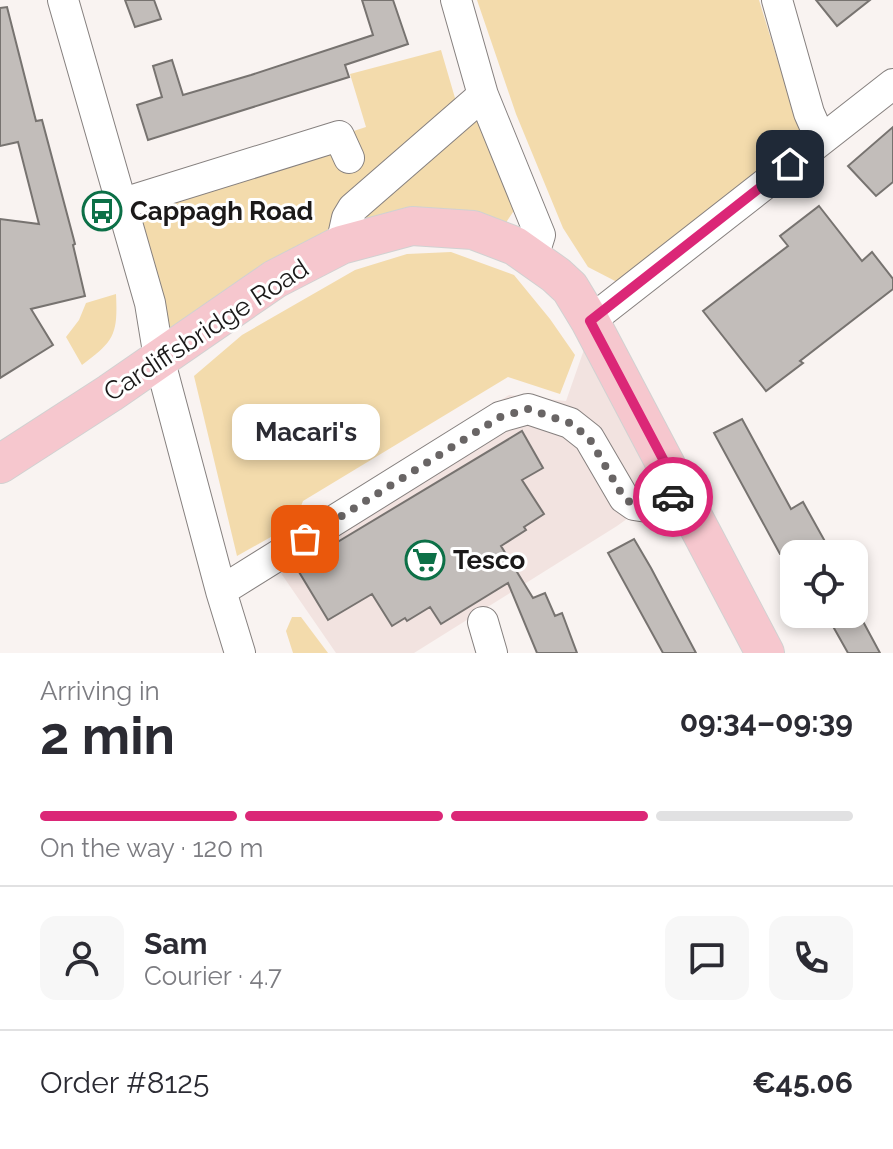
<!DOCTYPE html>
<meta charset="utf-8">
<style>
:root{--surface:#fff;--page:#f7f7f7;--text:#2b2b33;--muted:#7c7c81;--line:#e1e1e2;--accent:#db2777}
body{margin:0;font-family:Raleway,sans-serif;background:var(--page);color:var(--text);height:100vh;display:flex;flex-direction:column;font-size:30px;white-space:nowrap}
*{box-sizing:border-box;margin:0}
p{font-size:26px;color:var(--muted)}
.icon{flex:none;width:44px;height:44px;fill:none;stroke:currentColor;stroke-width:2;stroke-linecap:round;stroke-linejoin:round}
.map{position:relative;height:653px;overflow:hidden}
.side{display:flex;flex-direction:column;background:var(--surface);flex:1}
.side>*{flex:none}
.controls{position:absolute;left:780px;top:540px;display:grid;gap:16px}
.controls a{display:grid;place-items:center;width:88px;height:88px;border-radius:16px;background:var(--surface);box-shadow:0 4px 12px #0003;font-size:40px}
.pin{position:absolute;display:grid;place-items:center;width:68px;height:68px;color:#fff;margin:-34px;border-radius:16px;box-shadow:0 4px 12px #0006}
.courier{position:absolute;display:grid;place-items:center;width:80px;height:80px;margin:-40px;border:6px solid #db2777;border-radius:50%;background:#fff;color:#222;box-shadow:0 2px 10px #0007}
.bubble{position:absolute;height:56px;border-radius:16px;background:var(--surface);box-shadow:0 4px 12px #0003;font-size:26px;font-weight:700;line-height:56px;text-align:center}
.summary em{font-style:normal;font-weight:700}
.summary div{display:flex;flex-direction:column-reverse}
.summary{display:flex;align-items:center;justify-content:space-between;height:136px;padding:0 40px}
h1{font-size:52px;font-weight:700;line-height:60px}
.bar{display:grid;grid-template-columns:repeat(4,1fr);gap:12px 8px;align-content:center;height:96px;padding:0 40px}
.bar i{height:10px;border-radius:6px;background:var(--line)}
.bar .current{background:var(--accent)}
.bar p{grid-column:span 4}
.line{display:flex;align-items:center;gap:20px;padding:0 40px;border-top:2px solid var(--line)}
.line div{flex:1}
.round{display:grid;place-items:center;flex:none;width:84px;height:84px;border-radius:16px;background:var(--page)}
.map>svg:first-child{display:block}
.built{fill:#f2e3e0}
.green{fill:#f3dbac}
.building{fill:#c2bdba;stroke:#777370;stroke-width:2}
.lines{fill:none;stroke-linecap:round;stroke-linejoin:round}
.minor-casing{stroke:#86807f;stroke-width:32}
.major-casing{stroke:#d1d1d1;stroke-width:40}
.minor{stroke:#fff;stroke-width:30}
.major{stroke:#f6c7ce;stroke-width:38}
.done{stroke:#696565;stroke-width:8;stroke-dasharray:0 14.4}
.route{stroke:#db2777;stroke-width:10}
.labels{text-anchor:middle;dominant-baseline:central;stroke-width:6;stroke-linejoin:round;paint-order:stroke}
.poi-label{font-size:26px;font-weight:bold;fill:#1b1919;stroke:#fff;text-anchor:start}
.street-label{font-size:26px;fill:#1b1919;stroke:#fff}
</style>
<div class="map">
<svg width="893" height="653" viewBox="0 0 893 653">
<rect width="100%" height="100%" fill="#f9f3f1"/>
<path class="built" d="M587,341L665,476L659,496L617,526L414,653H336L265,550L509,395L566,401Z"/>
<path class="green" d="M477,0H759L803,142L619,283L588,267L563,228L516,114Z
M441,50L455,98L480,125L515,209L507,221L509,243L411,225L158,355L122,206L366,127L350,74Z
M451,252L514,275L550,319L575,355L560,394L508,377L303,501L294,524L237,556L194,376L242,335L355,270L407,254Z
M116,294C118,335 114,341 82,365L66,337L79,320L86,303Z
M292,617H301L328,653H293L286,631Z"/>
<path class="building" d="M125,0H154L161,19L135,27Z
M362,0H393L408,44L345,65L349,77L148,140L137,105L162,97L153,66L172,60L183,95L251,75L373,35Z
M816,0H870L837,26Z
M7,7L36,121L42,120L75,244L73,245L85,296L31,309L53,345L0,378V219L39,224L18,142L0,146V8Z
M893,127V182L876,196L848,166Z
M819,206L862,261L872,252L893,279V289L800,361L803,363L766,391L703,311L788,246L780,236Z
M742,419L791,509L803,502L832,554H780L714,433Z
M522,431L543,468L522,480L544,514L524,527L526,530L501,546L533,598L545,593L555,616L562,613L577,653H537L508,583L441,624L430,607L407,621L405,618L392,626L372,594L328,620L296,567Z
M634,539L651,568L696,653H663L608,553Z
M826,614H859L880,653H848Z"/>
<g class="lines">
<g class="minor-casing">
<path id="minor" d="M63,0L150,303L159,358L221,591L240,653
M456,0L483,95L540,235L533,257
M777,0L809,113L821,140
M120,204L339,136L349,158
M341,245L347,218L353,208L483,95
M590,321L893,84
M221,591L500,417L528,409L570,423L589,438L624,498L634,505L647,507L665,499L682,495
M483,622L492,653"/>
</g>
<g class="major-casing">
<path id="major" d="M0,464L110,393L275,279L341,245L412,226L473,230L515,246L556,275L570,288L590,321L765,653"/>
</g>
<use href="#minor" class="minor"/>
<use href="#major" class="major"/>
</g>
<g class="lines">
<path class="done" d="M305,539L500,417L528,409L570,423L589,438L624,498L634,505L647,507L673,497"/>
<path class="route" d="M673,497L682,495L590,321L790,164"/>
</g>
<defs>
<g id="bus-ring" transform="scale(2)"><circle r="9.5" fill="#fff" stroke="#0c7047" stroke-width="1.5"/><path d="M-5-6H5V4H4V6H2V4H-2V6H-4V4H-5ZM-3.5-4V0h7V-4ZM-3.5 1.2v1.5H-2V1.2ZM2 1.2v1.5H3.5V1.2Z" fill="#0c7047"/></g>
<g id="supermarket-ring" transform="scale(2)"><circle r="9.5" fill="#fff" stroke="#0c7047" stroke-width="1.5"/><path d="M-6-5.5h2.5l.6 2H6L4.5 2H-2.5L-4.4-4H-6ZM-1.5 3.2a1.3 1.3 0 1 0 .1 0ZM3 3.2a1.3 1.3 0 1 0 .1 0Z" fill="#0c7047"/></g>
</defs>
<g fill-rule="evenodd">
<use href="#bus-ring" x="102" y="211"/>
<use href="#supermarket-ring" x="425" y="560"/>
</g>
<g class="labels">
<g class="poi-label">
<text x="130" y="211">Cappagh Road</text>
<text x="453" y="560">Tesco</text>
</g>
<g class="street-label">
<text transform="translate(206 330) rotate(-33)">Cardiffsbridge Road</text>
</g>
</g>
</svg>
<div class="controls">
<a><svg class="icon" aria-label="locate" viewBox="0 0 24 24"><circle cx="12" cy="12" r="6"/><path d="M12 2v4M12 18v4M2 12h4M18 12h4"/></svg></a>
</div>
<div class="pin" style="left:305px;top:539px;background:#ea580c"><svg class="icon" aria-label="bag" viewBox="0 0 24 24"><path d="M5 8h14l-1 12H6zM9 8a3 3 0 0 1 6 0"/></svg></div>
<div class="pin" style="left:790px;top:164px;background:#1f2937"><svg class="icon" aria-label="home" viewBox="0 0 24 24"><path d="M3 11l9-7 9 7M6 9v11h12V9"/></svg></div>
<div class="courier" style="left:673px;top:497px"><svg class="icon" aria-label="car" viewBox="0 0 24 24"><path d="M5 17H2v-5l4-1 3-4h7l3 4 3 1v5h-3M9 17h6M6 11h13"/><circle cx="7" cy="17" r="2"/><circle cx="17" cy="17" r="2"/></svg></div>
<div class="bubble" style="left:232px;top:404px;width:148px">Macari's</div>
</div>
<section class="side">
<div class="summary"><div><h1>2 min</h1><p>Arriving in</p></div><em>09:34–09:39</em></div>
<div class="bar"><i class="current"></i><i class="current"></i><i class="current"></i><i></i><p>On the way · 120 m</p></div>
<div class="line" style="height:144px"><a class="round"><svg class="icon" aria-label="person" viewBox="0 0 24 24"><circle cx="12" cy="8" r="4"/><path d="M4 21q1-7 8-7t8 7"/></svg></a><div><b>Sam</b><p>Courier · 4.7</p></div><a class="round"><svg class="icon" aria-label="chat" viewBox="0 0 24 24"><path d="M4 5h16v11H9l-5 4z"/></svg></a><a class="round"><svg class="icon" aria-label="phone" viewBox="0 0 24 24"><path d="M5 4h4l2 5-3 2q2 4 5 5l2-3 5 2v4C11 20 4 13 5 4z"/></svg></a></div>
<div class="line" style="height:104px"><div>Order #8125</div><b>€45.06</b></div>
</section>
